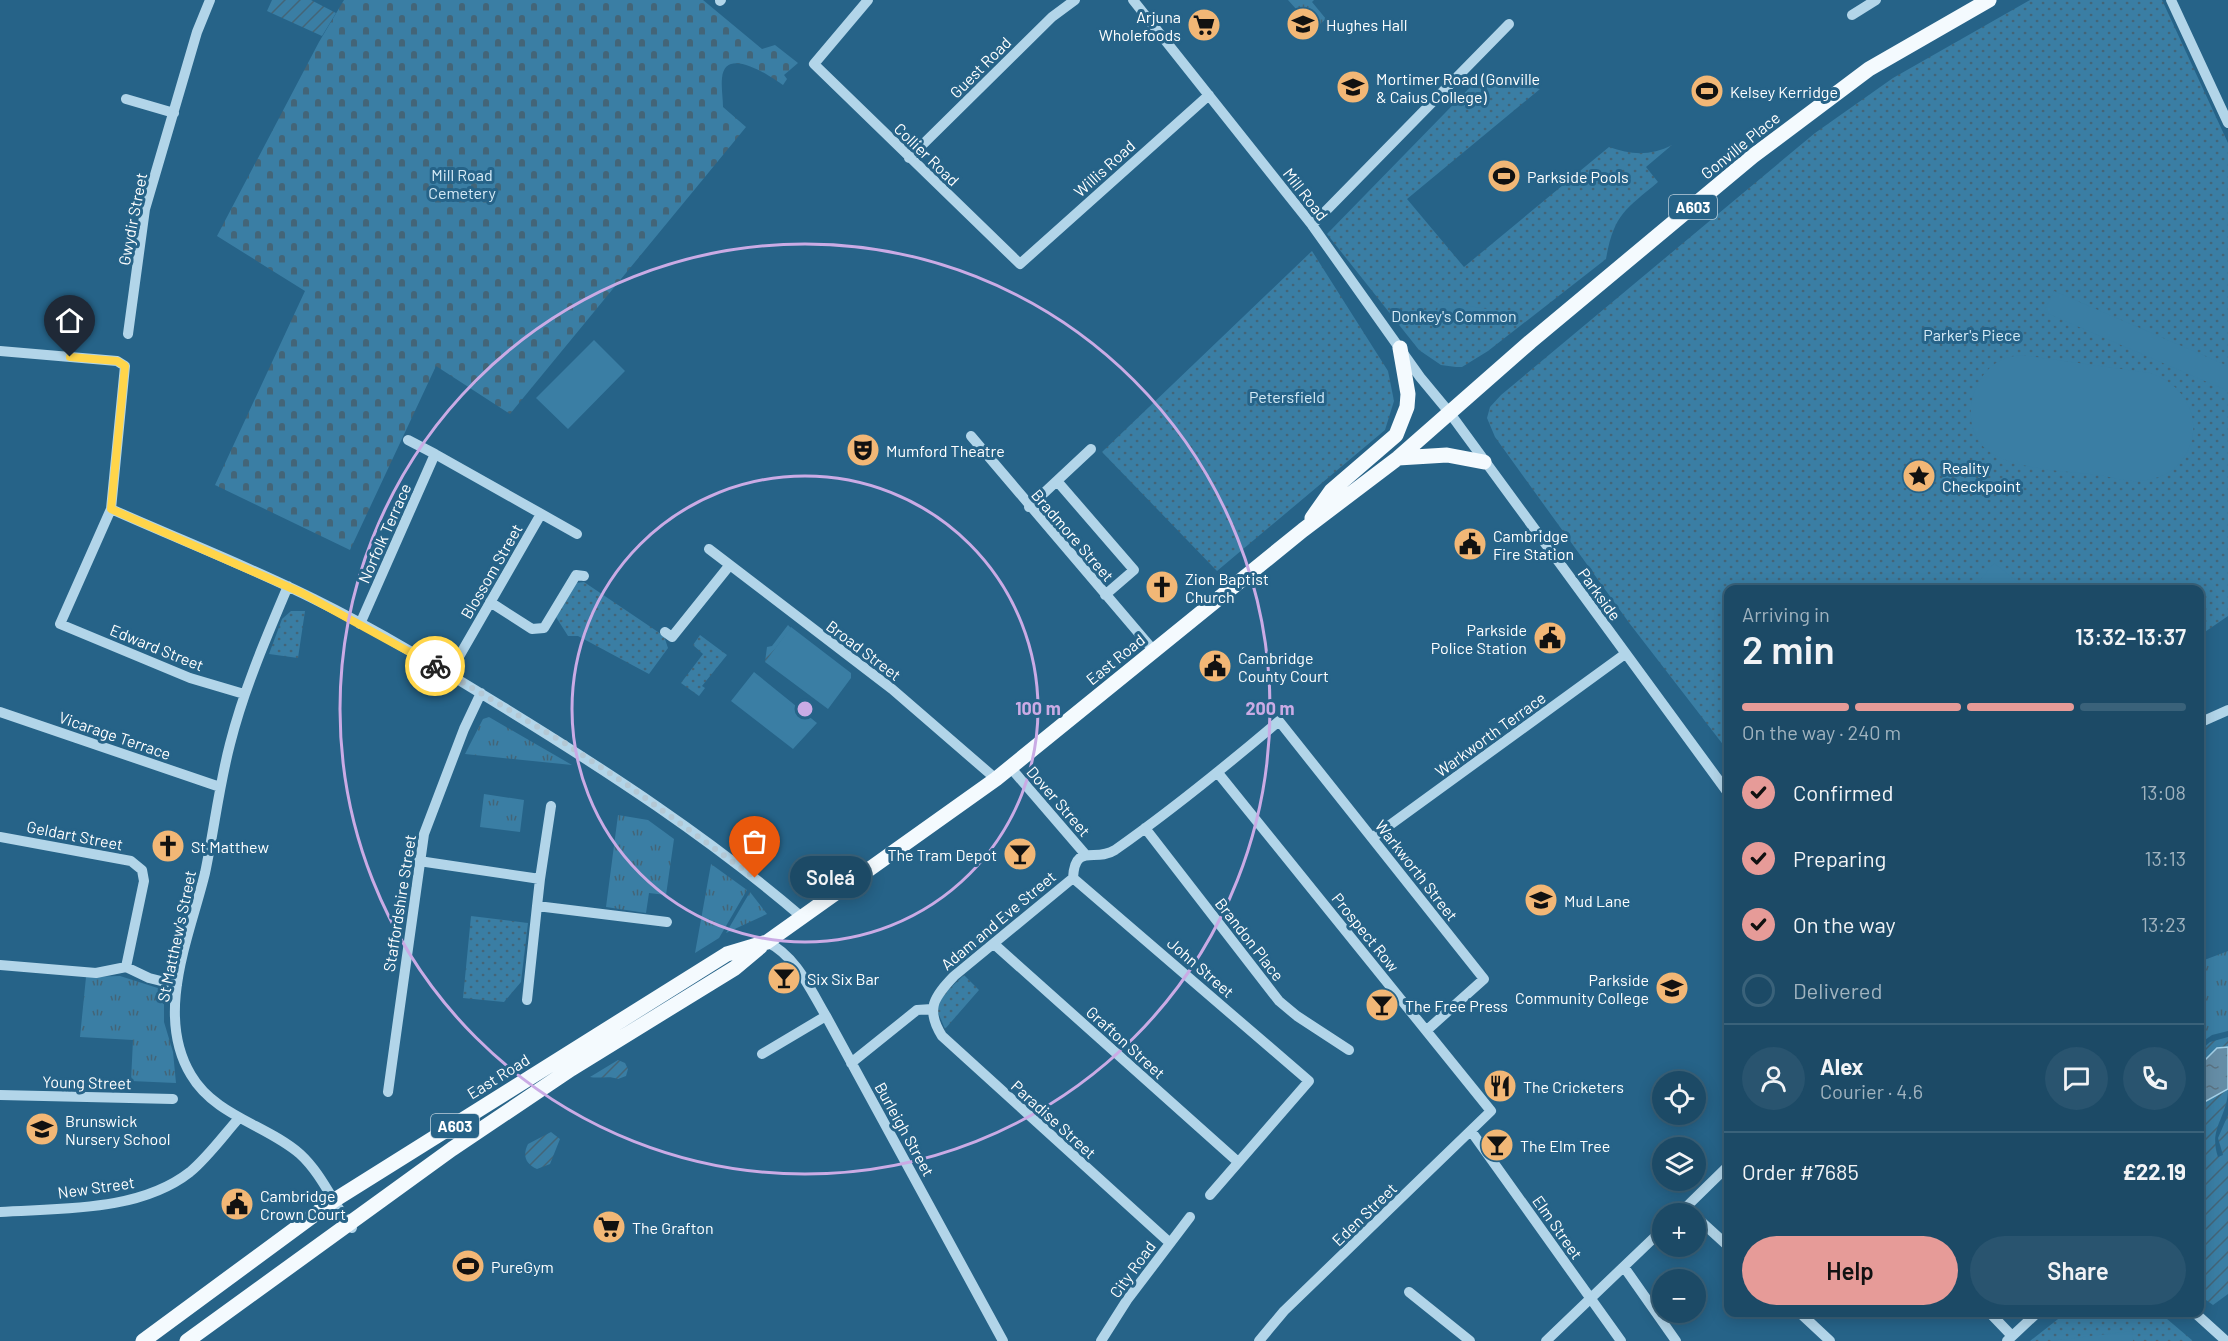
<!DOCTYPE html>
<meta charset="utf-8">
<style>
:root{--surface:#1c4a66;--page:#29546f;--text:#f1f3f6;--muted:#a0b3bf;--line:#3a627a;--accent:#e69b98}
body{margin:0;font-family:Barlow,sans-serif;background:var(--page);color:var(--text);height:100vh;display:flex;flex-direction:column;font-size:22px;white-space:nowrap}
*{box-sizing:border-box;margin:0}
p{font-size:20px;color:var(--muted)}
.icon{flex:none;width:33px;height:33px;fill:none;stroke:currentColor;stroke-width:2;stroke-linecap:round;stroke-linejoin:round}
.map{position:relative;flex:1;overflow:hidden}
.details{position:absolute;left:1724px;top:585px;width:480px;height:732px;display:flex;flex-direction:column;background:var(--surface);border-radius:12px;box-shadow:0 3px 15px #0003,0 0 0 2px var(--line)}
.details>*{flex:none}
.buttons{position:absolute;left:1652px;top:1071px;display:grid;gap:12px}
.buttons a{display:grid;place-items:center;width:54px;height:54px;border-radius:50%;background:var(--surface);box-shadow:0 3px 15px #0003,0 0 0 2px var(--line);font-size:30px}
.pin{position:absolute;display:grid;place-items:center;width:51px;height:51px;color:#fff;margin:-62px -26px;border-radius:50% 50% 50% 0;rotate:-45deg;box-shadow:0 0 6px #0007}
.pin .icon{rotate:45deg}
.courier{position:absolute;display:grid;place-items:center;width:60px;height:60px;margin:-30px;border:4px solid #ffd54a;border-radius:50%;background:#fff;color:#222;box-shadow:0 2px 8px #0007}
.bubble{position:absolute;height:42px;border-radius:21px;background:var(--surface);box-shadow:0 3px 15px #0003,0 0 0 2px var(--line);font-size:20px;font-weight:600;line-height:42px;text-align:center}
.headline em{font-style:normal;font-weight:600}
.headline div{display:flex;flex-direction:column-reverse}
.headline{display:flex;align-items:center;justify-content:space-between;height:102px;padding:0 18px}
h1{font-size:39px;font-weight:600;line-height:45px}
.bar{display:grid;grid-template-columns:repeat(4,1fr);gap:9px 6px;align-content:center;height:72px;padding:0 18px}
.bar i{height:8px;border-radius:4px;background:var(--line)}
.bar .selected{background:var(--accent)}
.bar p{grid-column:span 4}
.line{display:flex;align-items:center;gap:15px;padding:0 18px;border-top:2px solid var(--line)}
.line div{flex:1}
.round{display:grid;place-items:center;flex:none;width:63px;height:63px;border-radius:32px;background:var(--page)}
ol{padding:0 18px;list-style:none}
li{display:flex;align-items:center;gap:18px;height:66px}
li p{margin-inline-start:auto}
li .icon{padding:6px;border-radius:50%;background:var(--accent);color:#111;stroke-width:4}
li:last-child{color:var(--muted)}
li i{width:33px;height:33px;border:3px solid var(--line);border-radius:50%}
.action{display:flex;gap:12px;margin-top:auto;padding:12px 18px}
.action a{flex:1;height:69px;border-radius:36px;background:var(--accent);color:#111;font-size:24px;font-weight:600;line-height:69px;text-align:center}
.action a+a{background:var(--page);color:var(--text)}
.map>svg:first-child{display:block}
.grass{fill:url(#grass-tufts)}
.cemetery{fill:url(#cemetery-stones)}
.park{fill:url(#park-dots)}
.garden{fill:url(#garden-furrows)}
.pitch{fill:#3a7ea4}
.water{fill:url(#water-ripples);stroke:#a6d2e9;stroke-width:1.5}
.lines{fill:none;stroke-linecap:round;stroke-linejoin:round}
.minor{stroke:#b2d5e9;stroke-width:10}
.major{stroke:#f4fafe;stroke-width:15}
.done{stroke:#b3c8d5;stroke-width:6;stroke-dasharray:0 10.8}
.route{stroke:#ffd54a;stroke-width:8}
.ring{fill:none;stroke:#caabe5;stroke-width:3}
.labels{text-anchor:middle;dominant-baseline:central;stroke-width:6;stroke-linejoin:round;paint-order:stroke}
.shield{fill:#266388;stroke:#bed0db;stroke-width:1.5}
.shield-label{font-size:15px;font-weight:bold;fill:#fff}
.poi-label{font-size:16px;fill:#fff;stroke:#266388;text-anchor:start}
.street-label{font-size:16px;fill:#fff;stroke:#266388}
.park-label{font-size:16px;fill:#d6ebf7;stroke:#266388}
.centre{fill:#caabe5;stroke:#266388;stroke-width:3}
.ring-label{font-size:18px;text-anchor:middle;font-weight:bold;fill:#caabe5;stroke:#266388;stroke-width:6;stroke-linejoin:round;paint-order:stroke}
</style>
<div class="map">
<svg width="2228" height="1341" viewBox="0 0 2228 1341">
<defs>
<pattern id="grass-tufts" width="24" height="20" patternUnits="userSpaceOnUse" patternTransform="scale(1.5)"><rect width="24" height="20" fill="#3a7ea4"/><path d="M3 7l-1-3M5 7V3M7 7l1-3M15 17l-1-3M17 17v-4M19 17l1-3" fill="none" stroke="#436578"/></pattern>
<pattern id="cemetery-stones" width="16" height="16" patternUnits="userSpaceOnUse" patternTransform="scale(1.5)"><rect width="16" height="16" fill="#3a7ea4"/><path d="M2 7V4a2 2 0 0 1 4 0v3zM10 15v-3a2 2 0 0 1 4 0v3z" fill="#436578"/></pattern>
<pattern id="park-dots" width="8" height="8" patternUnits="userSpaceOnUse" patternTransform="scale(1.5)"><rect width="8" height="8" fill="#3a7ea4"/><path d="M2 2h.1M6 6h.1" fill="none" stroke="#436578" stroke-width="1.8" stroke-linecap="round"/></pattern>
<pattern id="garden-furrows" width="10" height="10" patternUnits="userSpaceOnUse" patternTransform="scale(1.5)"><rect width="10" height="10" fill="#3a7ea4"/><path d="M-1 1l2-2M0 10L10 0M9 11l2-2" fill="none" stroke="#436578"/></pattern>
<pattern id="water-ripples" width="26" height="14" patternUnits="userSpaceOnUse" patternTransform="scale(1.5)"><rect width="26" height="14" fill="#658da6"/><path d="M2 4q2-2 4 0t4 0M15 11q2-2 4 0t4 0" fill="none" stroke="#5b7382"/></pattern>
</defs>
<rect width="100%" height="100%" fill="#266388"/>
<path class="grass" d="M1288,0H1314L1312,2L1326,19L1314,29Z
M489,717L572,765L465,754L483,719Z
M484,794L524,800L520,832L480,827Z
M618,815L648,820L674,839L666,895L649,893L646,913L606,907Z
M711,864L747,890L719,938L695,953Z
M750,892L767,914L726,933Z
M2228,951V1031L2212,1035L2199,1044V962Z
M120,976L164,990V1022L173,1052L176,1083L131,1081L133,1040L80,1037L86,977Z"/>
<path class="cemetery" d="M344,0H703L762,49L775,45L798,63L784,75L787,79L783,85C770,76 725,45 722,78C721,87 723,98 723,107L746,127L510,414L436,366L350,550L215,485L305,291L217,236L319,42Z"/>
<path class="park" d="M2030,0H2162L2228,143V616L2199,636V590H1728V751L1630,624L1495,437L1487,418L1490,407L1501,395L1815,133L1893,78Z
M1483,74L1540,89L1407,199L1464,267L1609,147C1631,155 1651,156 1672,145L1646,167L1658,182C1625,210 1614,214 1606,259L1488,351L1462,367H1456L1441,365L1419,350L1327,234Z
M1312,251L1388,371L1394,401L1385,430L1217,571L1102,452Z
M584,582L664,636L668,648L649,674L578,636H568L556,617L575,583Z
M291,611H305L298,658L269,654L282,619Z
M700,635L727,655L702,686L705,688L699,696L681,683L703,654L693,645Z
M471,916L528,923L521,982L504,1002L463,998Z
M964,975L979,990L945,1029L937,1010L943,995Z
M2067,1312L2160,1313L2193,1341H2030Z"/>
<path class="garden" d="M272,0H311L336,13L322,36L267,11Z
M788,625L791,628L765,662L767,647L772,646Z
M2228,1037V1047L2217,1048L2199,1066V1052L2210,1042Z
M618,1060L625,1063L628,1069L626,1076L618,1079C609,1075 600,1079 590,1077Z
M2228,1089C2228,1117 2208,1128 2218,1157L2223,1155L2218,1138L2228,1115V1294L2213,1305L2199,1295V1105Z
M551,1132L560,1139L550,1164L537,1169C526,1164 522,1156 528,1144Z"/>
<path class="pitch" d="M2054,291L2228,366V391L2044,312Z
M1439,301L1487,309L1484,326L1436,317Z
M594,340L625,371L568,429L536,398Z
M2028,356L2150,373C2191,386 2209,432 2177,466C2169,475 2152,480 2140,481C2129,482 2115,478 2104,476C2071,471 2022,471 1993,454C1955,433 1969,367 2010,357C2016,355 2023,356 2028,356Z
M1994,563L2027,589H1973Z
M791,627L851,673V678L828,709L765,662Z
M754,672L817,723L793,749L731,701Z
M2132,1331L2133,1341H2050Z"/>
<path class="water" d="M2228,1047V1089L2199,1105V1066L2217,1048Z"/>
<g class="lines">
<path class="minor" d="M868,0L814,64L1020,264L1209,95
M1133,0L1312,225L1420,377L1449,412L1728,793
M2171,0L2228,123
M720,1L721,0
M1852,15L1876,0
M126,99L174,113
M909,158L1052,17L1075,0
M1312,225L1509,24
M128,334L145,209L197,32L210,0
M0,351L117,361L125,366L111,509L60,624L190,678L244,694
M971,436L1154,651
M408,440L435,454
M1057,481L1134,570L1105,595
M1029,507L1091,449
M111,509C178,539 248,566 314,599C379,631 441,669 503,707C607,771 710,838 803,918
M709,549L892,689L996,779
M288,586C266,638 244,689 230,744C219,786 214,830 205,873C190,935 154,1014 191,1075C215,1116 267,1125 300,1154C322,1174 334,1205 352,1228
M490,602L532,629L544,628L576,575L584,576
M360,624L435,454L577,534
M665,632L672,637L729,566
M449,674L541,514
M0,712L220,787
M2199,723L2228,710
M1010,767L1085,854
M1218,773L1491,1111L1284,1311L1259,1341
M1145,828L1279,1001L1297,1016L1349,1050
M0,837L131,861L142,870L144,881L126,967
M1372,838L1625,654
M419,861L540,879L537,906L667,922
M1073,878L1309,1081L1210,1195
M540,879L551,806
M767,942C796,956 810,989 826,1016L1003,1341
M994,944L1238,1162
M0,965L96,973L126,967L149,978L177,985
M527,1000L537,906
M762,1054L826,1016
M851,1063L917,1010L932,1009
M388,1092L424,834L464,729L481,693
M0,1095L173,1099
M1471,1131L1621,1341
M0,1212C61,1208 139,1212 190,1172C208,1157 223,1136 239,1118
M1679,1214L1728,1166
M1695,1216L1728,1246
M1170,1243L942,1036C925,1009 934,997 954,976L1073,878C1075,842 1095,863 1115,850C1172,810 1226,766 1279,721L1484,979L1427,1030
M1624,1267L1676,1341
M1409,1292L1470,1341
M1799,1312L1830,1341
M1989,1312L2012,1336
M2194,1312L2226,1341
M1101,1341L1127,1300L1190,1217
M1546,1341L1662,1230
M2007,1341L2038,1312"/>
<path class="major" d="M1398,458L1447,455L1484,462
M1312,518L1331,491L1396,435L1407,407L1408,394L1400,348
M143,1341L333,1201L727,954L767,942L996,779L1303,530L1398,458L1530,342L1753,156L1869,69L1989,0
M187,1341L452,1149L571,1069L735,968L760,947"/>
</g>
<g class="lines">
<path class="done" d="M435,666L563,742L626,784L755,878"/>
<path class="route" d="M70,357L117,361L125,366L111,509L302,593L435,666"/>
</g>
<g class="ring">
<circle cx="805" cy="709" r="233"/>
<circle cx="805" cy="709" r="465"/>
</g>
<defs>
<g id="university-disc" transform="scale(1.725)"><circle r="9.5" fill="#f2b776" stroke="#266388"/><path d="M0-5L7-2L0 1L-7-2ZM-4 1L0 2.5L4 1V4Q0 6-4 4Z" fill="#111"/></g>
<g id="supermarket-disc" transform="scale(1.725)"><circle r="9.5" fill="#f2b776" stroke="#266388"/><path d="M-6-5.5h2.5l.6 2H6L4.5 2H-2.5L-4.4-4H-6ZM-1.5 3.2a1.3 1.3 0 1 0 .1 0ZM3 3.2a1.3 1.3 0 1 0 .1 0Z" fill="#111"/></g>
<g id="stadium-disc" transform="scale(1.725)"><circle r="9.5" fill="#f2b776" stroke="#266388"/><path d="M0-5a6.5 5 0 1 0 0 10a6.5 5 0 1 0 0-10ZM-3.5-1.8h7v3.6h-7Z" fill="#111"/></g>
<g id="theatre-disc" transform="scale(1.725)"><circle r="9.5" fill="#f2b776" stroke="#266388"/><path d="M-5-5.5Q0-4 5-5.5V0Q5 5 0 6Q-5 5-5 0ZM-3.3-2.5H-1v1.5H-3.3ZM1-2.5H3.3v1.5H1ZM-2.8 1Q0 5.5 2.8 1Z" fill="#111"/></g>
<g id="sight-disc" transform="scale(1.725)"><circle r="9.5" fill="#f2b776" stroke="#266388"/><path d="M0-6L1.8-2.2L6-1.7L2.9 1.2L3.7 5.4L0 3.3L-3.7 5.4L-2.9 1.2L-6-1.7L-1.8-2.2Z" fill="#111"/></g>
<g id="civic-disc" transform="scale(1.725)"><circle r="9.5" fill="#f2b776" stroke="#266388"/><path d="M-.6-6.5H3V-4.5H.6V-3L4-1V1h2V6H-6V1h2V-1L-.6-3ZM-1.2 2.5V6h2.4V2.5Z" fill="#111"/></g>
<g id="church-disc" transform="scale(1.725)"><circle r="9.5" fill="#f2b776" stroke="#266388"/><path d="M-1.2-6h2.4v3.5h3.3v2.4h-3.3V6h-2.4V-.1h-3.3v-2.4h3.3Z" fill="#111"/></g>
<g id="bar-disc" transform="scale(1.725)"><circle r="9.5" fill="#f2b776" stroke="#266388"/><path d="M-6-5H6L.8 .8V4.5H3.5V6h-7V4.5H-.8V.8Z" fill="#111"/></g>
<g id="school-disc" transform="scale(1.725)"><circle r="9.5" fill="#f2b776" stroke="#266388"/><path d="M0-5L7-2L0 1L-7-2ZM-4 1L0 2.5L4 1V4Q0 6-4 4Z" fill="#111"/></g>
<g id="restaurant-disc" transform="scale(1.725)"><circle r="9.5" fill="#f2b776" stroke="#266388"/><path d="M-5-6h1v4h1v-4h1v4h1v-4h1v5L-1.5 .5V6h-2V.5L-5-1ZM5-6V6H3V1.5H1.5Q1.5-4 5-6Z" fill="#111"/></g>
</defs>
<g fill-rule="evenodd">
<use href="#university-disc" x="1303" y="24"/>
<use href="#supermarket-disc" x="1204" y="25"/>
<use href="#university-disc" x="1353" y="87"/>
<use href="#stadium-disc" x="1707" y="91"/>
<use href="#stadium-disc" x="1504" y="176"/>
<use href="#theatre-disc" x="863" y="450"/>
<use href="#sight-disc" x="1919" y="476"/>
<use href="#civic-disc" x="1470" y="544"/>
<use href="#church-disc" x="1162" y="587"/>
<use href="#civic-disc" x="1550" y="638"/>
<use href="#civic-disc" x="1215" y="666"/>
<use href="#church-disc" x="168" y="846"/>
<use href="#bar-disc" x="1020" y="854"/>
<use href="#school-disc" x="1541" y="900"/>
<use href="#bar-disc" x="784" y="978"/>
<use href="#school-disc" x="1672" y="988"/>
<use href="#bar-disc" x="1382" y="1005"/>
<use href="#restaurant-disc" x="1500" y="1086"/>
<use href="#school-disc" x="42" y="1129"/>
<use href="#bar-disc" x="1497" y="1145"/>
<use href="#civic-disc" x="237" y="1204"/>
<use href="#supermarket-disc" x="609" y="1227"/>
<use href="#stadium-disc" x="468" y="1266"/>
</g>
<g class="labels">
<g class="shield">
<rect x="1669" y="195" width="48" height="24" rx="4.5"/>
<rect x="431" y="1114" width="48" height="24" rx="4.5"/>
</g>
<g class="shield-label">
<text x="1693" y="207">A603</text>
<text x="455" y="1126">A603</text>
</g>
<g class="poi-label">
<text x="1181" y="16" text-anchor="end">Arjuna<tspan x="1181" dy="18">Wholefoods</tspan></text>
<text x="1326" y="24">Hughes Hall</text>
<text x="1376" y="78">Mortimer Road (Gonville<tspan x="1376" dy="18">&amp; Caius College)</tspan></text>
<text x="1730" y="91">Kelsey Kerridge</text>
<text x="1527" y="176">Parkside Pools</text>
<text x="886" y="450">Mumford Theatre</text>
<text x="1942" y="467">Reality<tspan x="1942" dy="18">Checkpoint</tspan></text>
<text x="1493" y="535">Cambridge<tspan x="1493" dy="18">Fire Station</tspan></text>
<text x="1185" y="578">Zion Baptist<tspan x="1185" dy="18">Church</tspan></text>
<text x="1527" y="629" text-anchor="end">Parkside<tspan x="1527" dy="18">Police Station</tspan></text>
<text x="1238" y="657">Cambridge<tspan x="1238" dy="18">County Court</tspan></text>
<text x="191" y="846">St Matthew</text>
<text x="997" y="854" text-anchor="end">The Tram Depot</text>
<text x="1564" y="900">Mud Lane</text>
<text x="807" y="978">Six Six Bar</text>
<text x="1649" y="979" text-anchor="end">Parkside<tspan x="1649" dy="18">Community College</tspan></text>
<text x="1405" y="1005">The Free Press</text>
<text x="1523" y="1086">The Cricketers</text>
<text x="65" y="1120">Brunswick<tspan x="65" dy="18">Nursery School</tspan></text>
<text x="1520" y="1145">The Elm Tree</text>
<text x="260" y="1195">Cambridge<tspan x="260" dy="18">Crown Court</tspan></text>
<text x="632" y="1227">The Grafton</text>
<text x="491" y="1266">PureGym</text>
</g>
<g class="street-label">
<text transform="translate(980 67) rotate(-45)">Guest Road</text>
<text transform="translate(1740 145) rotate(-39)">Gonville Place</text>
<text transform="translate(927 154) rotate(44)">Collier Road</text>
<text transform="translate(1104 168) rotate(-42)">Willis Road</text>
<text transform="translate(1306 194) rotate(52)">Mill Road</text>
<text transform="translate(132 219) rotate(-79)">Gwydir Street</text>
<text transform="translate(384 533) rotate(-66)">Norfolk Terrace</text>
<text transform="translate(1073 535) rotate(49)">Bradmore Street</text>
<text transform="translate(491 571) rotate(-60)">Blossom Street</text>
<text transform="translate(1600 594) rotate(54)">Parkside</text>
<text transform="translate(157 647) rotate(22)">Edward Street</text>
<text transform="translate(864 650) rotate(37)">Broad Street</text>
<text transform="translate(1115 659) rotate(-39)">East Road</text>
<text transform="translate(1490 734) rotate(-36)">Warkworth Terrace</text>
<text transform="translate(115 735) rotate(19)">Vicarage Terrace</text>
<text transform="translate(1059 801) rotate(49)">Dover Street</text>
<text transform="translate(75 835) rotate(11)">Geldart Street</text>
<text transform="translate(1417 870) rotate(52)">Warkworth Street</text>
<text transform="translate(399 903) rotate(-81)">Staffordshire Street</text>
<text transform="translate(998 920) rotate(-40)">Adam and Eve Street</text>
<text transform="translate(1366 932) rotate(51)">Prospect Row</text>
<text transform="translate(176 936) rotate(-78)">St Matthew's Street</text>
<text transform="translate(1250 939) rotate(52)">Brandon Place</text>
<text transform="translate(1201 967) rotate(41)">John Street</text>
<text transform="translate(1126 1042) rotate(42)">Grafton Street</text>
<text transform="translate(498 1076) rotate(-32)">East Road</text>
<text transform="translate(87 1082) rotate(1)">Young Street</text>
<text transform="translate(1054 1119) rotate(42)">Paradise Street</text>
<text transform="translate(905 1129) rotate(61)">Burleigh Street</text>
<text transform="translate(96 1187) rotate(-8)">New Street</text>
<text transform="translate(1364 1214) rotate(-44)">Eden Street</text>
<text transform="translate(1558 1227) rotate(55)">Elm Street</text>
<text transform="translate(1132 1269) rotate(-54)">City Road</text>
</g>
<g class="park-label">
<text x="462" y="174">Mill Road<tspan x="462" dy="18">Cemetery</tspan></text>
<text x="1454" y="315">Donkey's Common</text>
<text x="1972" y="334">Parker's Piece</text>
<text x="1287" y="396">Petersfield</text>
</g>
</g>
<circle cx="805" cy="709" r="9" class="centre"/>
<g class="ring-label">
<text x="1038" y="715">100 m</text>
<text x="1270" y="715">200 m</text>
</g>
</svg>
<div class="buttons">
<a><svg class="icon" aria-label="locate" viewBox="0 0 24 24"><circle cx="12" cy="12" r="6"/><path d="M12 2v4M12 18v4M2 12h4M18 12h4"/></svg></a>
<a><svg class="icon" aria-label="layers" viewBox="0 0 24 24"><path d="M12 4l9 5-9 5-9-5zM3 14l9 5 9-5"/></svg></a>
<a>+</a>
<a>−</a>
</div>
<div class="pin" style="left:755px;top:878px;background:#ea580c"><svg class="icon" aria-label="bag" viewBox="0 0 24 24"><path d="M5 8h14l-1 12H6zM9 8a3 3 0 0 1 6 0"/></svg></div>
<div class="pin" style="left:70px;top:357px;background:#1f2937"><svg class="icon" aria-label="home" viewBox="0 0 24 24"><path d="M3 11l9-7 9 7M6 9v11h12V9"/></svg></div>
<div class="courier" style="left:435px;top:666px"><svg class="icon" aria-label="bike" viewBox="0 0 24 24"><circle cx="6" cy="16" r="4"/><circle cx="18" cy="16" r="4"/><path d="M6 16l4-8h5l3 8M10 8l3 8H6M13 5h3"/></svg></div>
<div class="bubble" style="left:790px;top:856px;width:81px">Soleá</div>
<section class="details">
<div class="headline"><div><h1>2 min</h1><p>Arriving in</p></div><em>13:32–13:37</em></div>
<div class="bar"><i class="selected"></i><i class="selected"></i><i class="selected"></i><i></i><p>On the way · 240 m</p></div>
<ol>
<li><svg class="icon" aria-label="check" viewBox="0 0 24 24"><path d="M5 12l5 5 9-10"/></svg>Confirmed<p>13:08</p></li>
<li><svg class="icon" aria-label="check" viewBox="0 0 24 24"><path d="M5 12l5 5 9-10"/></svg>Preparing<p>13:13</p></li>
<li><svg class="icon" aria-label="check" viewBox="0 0 24 24"><path d="M5 12l5 5 9-10"/></svg>On the way<p>13:23</p></li>
<li><i></i>Delivered</li>
</ol>
<div class="line" style="height:108px"><a class="round"><svg class="icon" aria-label="person" viewBox="0 0 24 24"><circle cx="12" cy="8" r="4"/><path d="M4 21q1-7 8-7t8 7"/></svg></a><div><b>Alex</b><p>Courier · 4.6</p></div><a class="round"><svg class="icon" aria-label="chat" viewBox="0 0 24 24"><path d="M4 5h16v11H9l-5 4z"/></svg></a><a class="round"><svg class="icon" aria-label="phone" viewBox="0 0 24 24"><path d="M5 4h4l2 5-3 2q2 4 5 5l2-3 5 2v4C11 20 4 13 5 4z"/></svg></a></div>
<div class="line" style="height:78px"><div>Order #7685</div><b>£22.19</b></div>
<div class="action"><a>Help</a><a>Share</a></div>
</section>
</div>
